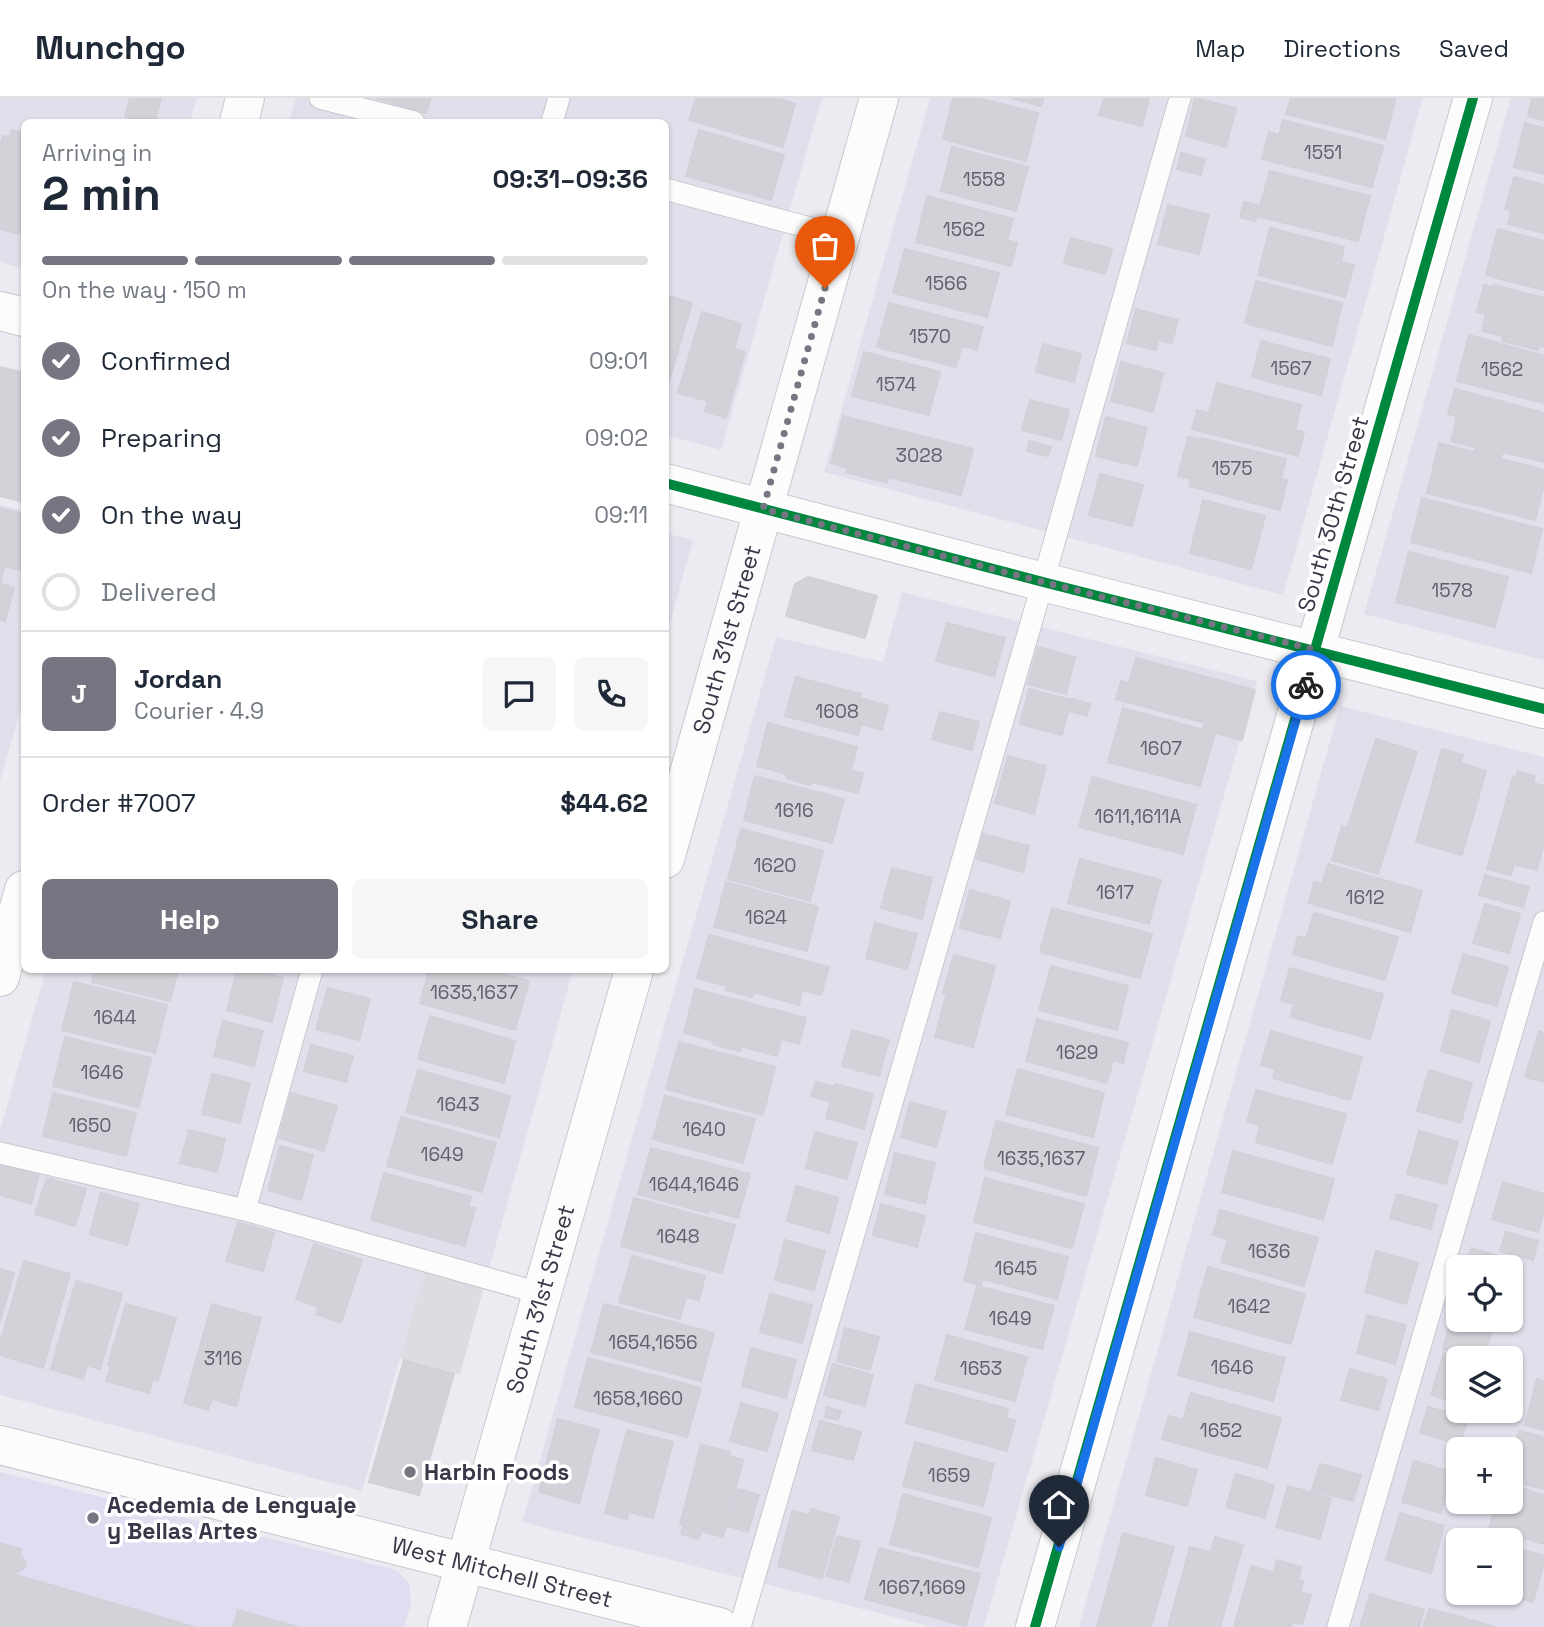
<!DOCTYPE html>
<meta charset="utf-8">
<style>
:root{--surface:#fff;--page:#f6f6f7;--text:#1f2937;--muted:#747a83;--line:#e0e1e3;--accent:#767682}
body{margin:0;font-family:"Space Grotesk",sans-serif;background:var(--page);color:var(--text);height:100vh;display:flex;flex-direction:column;font-size:26px;white-space:nowrap}
*{box-sizing:border-box;margin:0}
p{font-size:23px;color:var(--muted)}
.icon{flex:none;width:38px;height:38px;fill:none;stroke:currentColor;stroke-width:2;stroke-linecap:round;stroke-linejoin:round}
.map{position:relative;flex:1;overflow:hidden}
.details{position:absolute;left:21px;top:21px;width:648px;height:854px;display:flex;flex-direction:column;background:var(--surface);border-radius:10px;box-shadow:0 2px 5px #0004}
.details>*{flex:none}
.buttons{position:absolute;left:1446px;top:1157px;display:grid;gap:14px}
.buttons a{display:grid;place-items:center;width:77px;height:77px;border-radius:10px;background:var(--surface);box-shadow:0 2px 5px #0004;font-size:35px}
.pin{position:absolute;display:grid;place-items:center;width:60px;height:60px;color:#fff;margin:-72px -30px;border-radius:50% 50% 50% 0;rotate:-45deg;box-shadow:0 0 7px #0007}
.pin .icon{rotate:45deg}
.courier{position:absolute;display:grid;place-items:center;width:70px;height:70px;margin:-35px;border:5px solid #1a73e8;border-radius:50%;background:#fff;color:#222;box-shadow:0 2px 9px #0007}
.headline em{font-style:normal;font-weight:800}
.headline div{display:flex;flex-direction:column-reverse}
.headline{display:flex;align-items:center;justify-content:space-between;height:119px;padding:0 21px}
h1{font-size:46px;font-weight:800;line-height:52px}
.bar{display:grid;grid-template-columns:repeat(4,1fr);gap:10px 7px;align-content:center;height:84px;padding:0 21px}
.bar i{height:9px;border-radius:5px;background:var(--line)}
.bar .current{background:var(--accent)}
.bar p{grid-column:span 4}
.line{display:flex;align-items:center;gap:18px;padding:0 21px;border-top:2px solid var(--line)}
.line div{flex:1}
.round{display:grid;place-items:center;flex:none;width:74px;height:74px;border-radius:10px;background:var(--page)}
ol{padding:0 21px;list-style:none}
li{display:flex;align-items:center;gap:21px;height:77px}
li p{margin-inline-start:auto}
li .icon{padding:7px;border-radius:50%;background:var(--accent);color:#fff;stroke-width:4}
li:last-child{color:var(--muted)}
li i{width:38px;height:38px;border:4px solid var(--line);border-radius:50%}
.button{display:flex;gap:14px;margin-top:auto;padding:14px 21px}
.button a{flex:1;height:80px;border-radius:10px;background:var(--accent);color:#fff;font-size:28px;font-weight:800;line-height:80px;text-align:center}
.button a+a{background:var(--page);color:var(--text)}
header{display:flex;align-items:center;gap:42px;box-sizing:border-box;height:98px;padding:0 35px;background:var(--surface);border-bottom:2px solid var(--line)}
header strong{font-size:33px}
nav{display:flex;gap:38px;margin-inline-start:auto;font-size:24px}
.map>svg:first-child{display:block}
.residential{fill:#e0dfeb;fill-rule:evenodd}
.education{fill:#dfddef}
.parking{fill:#dcdce3}
.building{fill:#d2d2d9;stroke:#d1d1d9;stroke-width:2}
.lines{fill:none;stroke-linecap:round;stroke-linejoin:round}
.service-casing{stroke:#c7c7cd;stroke-width:23}
.minor-casing{stroke:#c7c7cd;stroke-width:40}
.tertiary-casing{stroke:#c7c7cd;stroke-width:40}
.service{stroke:#fcfcfd;stroke-width:21}
.minor{stroke:#fcfcfd;stroke-width:38}
.tertiary{stroke:#fcfcfd;stroke-width:38}
.cycleway-casing{stroke:#fff;stroke-width:15}
.cycleway{stroke:#00873e;stroke-width:10}
.done{stroke:#767682;stroke-width:7;stroke-dasharray:0 12.6}
.route{stroke:#1a73e8;stroke-width:9}
.poi-dot{fill:#767682;stroke:#fff;stroke-width:2.5}
.labels{text-anchor:middle;dominant-baseline:central;stroke-width:7;stroke-linejoin:round;paint-order:stroke}
.number-label{font-size:19px;fill:#5f5f6d}
.street-label{font-size:23px;fill:#373747;stroke:#fff}
.poi-label{font-size:23px;font-weight:bold;fill:#373747;stroke:#fff;text-anchor:start}
</style>
<header>
<strong>Munchgo</strong>
<nav><a>Map</a><a>Directions</a><a>Saved</a></nav>
</header>
<div class="map">
<svg width="1544" height="1529" viewBox="0 0 1544 1529">
<rect width="100%" height="100%" fill="#ebebf1"/>
<path class="residential" d="M0,0H197L190,24H24V171L0,164Z
M296,0H822L721,352L665,337V24H289Z
M930,0H1423L1283,497L824,374Z
M1511,0H1544V562L1364,516Z
M0,407L24,413V599L0,683Z
M665,435L693,442L665,543Z
M902,494L1257,583L984,1529H933L522,1424L776,539L883,564Z
M1340,608L1544,659V1529H1079ZM1458,1169H1510V1222H1458ZM1458,1260H1510V1312H1458ZM1458,1351H1510V1404H1458ZM1458,1442H1510V1494H1458Z
M46,872H573L485,1185L426,1168L362,1393L0,1297V1033Z"/>
<path class="education" d="M0,1374L396,1472L409,1485L411,1506L404,1529H0Z"/>
<path class="parking" d="M426,1168L485,1185L460,1276L400,1260Z"/>
<path class="building" d="M130,0H161L155,24L125,19Z
M376,0H431L426,15Z
M696,0H776L795,6L783,49L689,22Z
M953,0H977L1038,15L1026,63L943,41Z
M1011,0H1044L1041,8Z
M1104,0H1149L1142,28L1099,17Z
M1195,0L1236,10L1226,49L1186,38Z
M1291,0H1396L1385,41L1286,16Z
M1532,0H1544V22L1528,18Z
M1283,22L1383,48L1372,89L1262,61L1269,34L1279,37Z
M1525,25L1544,30V76L1514,69Z
M12,32L24,36V137L0,131L2,124H0V49L3,38L10,39Z
M699,32L784,57L771,102L686,78Z
M952,49L1028,69L1016,113L941,93Z
M1181,55L1205,61L1201,77L1177,71Z
M1270,73L1370,98L1358,143L1257,118L1255,123L1240,119L1244,104L1260,108Z
M1514,79L1544,87V135L1508,126L1511,112L1505,111Z
M927,98L1013,121L1007,142L1017,145L1011,168L916,144Z
M1168,107L1209,117L1199,156L1158,146Z
M1270,130L1344,149L1341,164L1354,167L1345,199L1258,177Z
M1498,131L1544,143V192L1486,177Z
M1071,140L1112,151L1105,176L1064,165Z
M905,151L999,175L987,219L893,195Z
M1256,183L1342,205L1332,248L1245,225Z
M1484,187L1493,189L1494,187L1544,200V249L1539,248L1538,252L1502,243L1504,238L1482,233L1486,216L1477,214Z
M665,197L692,205L665,297Z
M889,205L983,229L977,252L962,248L956,269L877,249Z
M1136,211L1178,222L1172,245L1158,242L1156,252L1127,245Z
M702,214L741,226L734,251L745,254L726,320L705,313L708,303L678,295Z
M1469,237L1544,258V305L1457,283Z
M1261,243L1330,261L1321,297L1252,279Z
M1043,246L1081,256L1074,284L1036,274Z
M864,254L940,274L929,317L852,298Z
M1121,264L1163,275L1153,314L1111,303Z
M0,269L24,275V404L0,398Z
M1217,285L1301,307L1295,332L1304,334L1298,358L1192,331L1197,312L1209,315Z
M1455,291L1544,315V364L1503,354L1501,359L1475,352L1476,349L1451,343L1457,318L1448,316Z
M1030,302L1069,312L1061,342L1022,332Z
M843,318L973,351L961,397L888,379L887,385L846,374L848,370L831,365Z
M1106,319L1147,330L1137,368L1096,358Z
M1188,339L1202,342V340L1286,361L1281,381L1287,382L1280,412L1189,388L1191,381L1178,378Z
M1029,343L1051,349L1048,358L1027,353Z
M1439,345L1544,372V386L1535,422L1427,395Z
M1100,376L1143,387L1132,428L1089,417Z
M1422,400L1542,431L1531,475L1411,444Z
M1203,402L1265,418L1251,471L1190,455Z
M0,410L24,416V455L20,472L0,467Z
M1409,454L1508,479L1495,529L1396,504Z
M0,469L4,470L0,486L14,490L5,523L0,522Z
M808,479L877,498L865,540L786,518L795,486Z
M947,525L1005,540L994,578L936,563Z
M1038,549L1075,559L1066,596L1028,586Z
M1136,560L1255,592L1242,642L1203,632L1205,625L1116,601L1121,583L1129,585Z
M796,579L861,596L860,600L888,608L882,632L861,626L858,637L785,618Z
M1029,591L1071,602L1062,637L1020,626Z
M1072,601L1090,606L1087,618L1069,613Z
M1123,610L1215,635L1200,688L1108,664Z
M940,614L979,624L972,652L932,641Z
M768,625L857,649L851,673L863,675L858,695L811,684L810,687L786,680L787,676L757,668Z
M1376,641L1417,654L1378,776L1332,762L1342,728L1347,731Z
M1442,651L1463,657L1460,665L1486,673L1462,757L1416,744Z
M1008,658L1046,668L1034,716L995,705Z
M1518,673L1535,678L1533,685L1544,688V746L1537,772L1514,766L1511,777L1487,771L1513,679L1516,680Z
M755,678L844,701L832,745L744,722Z
M1092,679L1196,707L1183,756L1079,729Z
M741,731L823,753L810,803L728,781Z
M983,736L1029,748L1023,774L977,761Z
M1080,761L1161,782L1149,826L1068,805Z
M1328,766L1422,793L1410,834L1309,805L1314,784L1322,786Z
M892,770L932,780L922,821L881,810Z
M1485,777L1529,789L1523,809L1479,797Z
M726,784L818,809L807,853L714,829Z
M970,792L1010,803L1000,840L960,830Z
M1485,806L1520,816L1509,855L1473,845Z
M1052,810L1152,836L1140,880L1040,854Z
M1314,815L1398,839L1385,882L1293,856L1298,838L1306,841Z
M875,825L917,836L907,871L866,860Z
M709,837L829,869L821,897L802,892L799,907L754,894L752,899L726,892L727,888L697,880Z
M1463,856L1508,869L1497,908L1452,895Z
M954,857L995,868L985,906L943,895Z
M1051,868L1128,888L1117,932L1039,912Z
M1290,870L1383,896L1370,941L1291,919L1294,906L1281,902Z
M95,872H178L170,903L92,884Z
M237,872H250L283,880L272,924L227,912Z
M429,872H486L529,883L515,932L420,905Z
M74,884L167,907L155,955L62,932Z
M328,890L370,901L359,942L316,931Z
M695,891L806,920L799,946L781,941L777,958L741,948L740,953L713,946L714,943L684,935Z
M946,898L984,908L973,949L935,939Z
M1452,912L1490,923L1479,964L1441,953Z
M430,918L515,943L504,985L418,961Z
M1037,921L1128,945L1123,965L1113,962L1107,985L1026,963Z
M223,923L263,933L254,968L214,958Z
M852,932L889,942L879,978L842,968Z
M1271,933L1362,959L1350,1002L1273,980L1276,971L1261,967Z
M1539,933L1544,935V984L1525,979Z
M65,939L151,960L139,1009L53,988Z
M679,944L775,969L763,1017L666,991Z
M311,947L353,958L346,984L304,973Z
M1018,971L1104,995L1093,1039L1006,1016Z
M418,972L510,998L499,1039L406,1014Z
M1429,972L1472,985L1461,1025L1417,1013Z
M212,976L250,985L240,1025L202,1016Z
M816,984L833,989L829,1003L811,998Z
M835,986L873,996L864,1031L826,1020Z
M1256,992L1346,1016L1332,1066L1256,1044L1260,1027L1247,1024Z
M53,995L136,1015L126,1058L43,1038Z
M291,995L337,1008L324,1053L279,1040Z
M665,998L755,1021L743,1065L653,1041Z
M910,1004L946,1014L936,1049L901,1039Z
M401,1019L496,1045L482,1094L387,1068Z
M996,1023L1098,1050L1086,1098L984,1070Z
M189,1032L225,1041L217,1074L180,1065Z
M1419,1033L1458,1044L1446,1086L1407,1076Z
M815,1034L857,1045L847,1081L806,1070Z
M280,1048L313,1057L301,1102L268,1092Z
M651,1050L750,1076L738,1120L709,1112L708,1115L638,1096Z
M1233,1053L1334,1081L1323,1122L1222,1094Z
M895,1055L935,1065L925,1106L885,1096Z
M0,1063L40,1074L31,1106L0,1097Z
M384,1075L471,1099L468,1109L475,1110L465,1148L371,1122Z
M47,1080L86,1091L75,1128L35,1116Z
M985,1080L1084,1106L1072,1150L974,1124Z
M1503,1084L1544,1096V1114L1538,1134L1492,1121Z
M796,1088L838,1100L829,1135L787,1123Z
M101,1095L139,1106L127,1147L90,1136Z
M1397,1096L1437,1107L1431,1131L1390,1120Z
M634,1100L735,1127L722,1175L621,1148Z
M881,1106L925,1118L917,1149L873,1137Z
M1220,1112L1318,1140L1304,1188L1221,1164L1228,1141L1213,1137Z
M238,1124L274,1135L263,1173L226,1163Z
M1506,1134L1538,1143L1533,1162L1500,1153Z
M976,1135L1068,1159L1057,1201L983,1181L981,1187L964,1183Z
M785,1142L825,1153L814,1192L775,1182Z
M314,1146L362,1162L341,1225L316,1216L319,1209L296,1201Z
M1471,1150L1512,1162L1510,1169H1466Z
M1376,1153L1418,1165L1406,1206L1365,1194Z
M632,1158L705,1178L699,1202L686,1199L680,1221L619,1204Z
M24,1163L70,1176L43,1270L0,1257V1245Z
M1208,1169L1305,1196L1291,1246L1194,1219Z
M0,1171L14,1175L0,1223Z
M76,1183L122,1196L100,1271L87,1267L83,1281L51,1271Z
M977,1188L1054,1208L1042,1251L965,1231Z
M770,1196L812,1207L802,1245L760,1234Z
M1457,1204L1458,1222H1495L1484,1260H1475L1443,1251Z
M126,1206L176,1220L158,1283L153,1281L149,1295L106,1283L111,1268L108,1267Z
M212,1206L261,1220L236,1308L212,1301L208,1312L184,1305Z
M604,1206L714,1235L701,1283L591,1254Z
M1367,1217L1406,1227L1395,1266L1357,1255Z
M845,1230L879,1239L870,1272L837,1263Z
M1190,1234L1285,1260L1273,1303L1178,1277Z
M947,1237L1027,1259L1015,1303L935,1282Z
M751,1250L796,1262L786,1300L742,1288Z
M1444,1255L1460,1260H1458V1305L1431,1297Z
M588,1260L701,1290L687,1339L575,1309Z
M404,1262L454,1276L419,1397L369,1384Z
M833,1266L873,1277L865,1308L824,1297Z
M1350,1271L1387,1281L1378,1312L1341,1302Z
M1537,1281L1544,1283V1332L1525,1327Z
M916,1286L1008,1311L1006,1320L1015,1322L1007,1353L906,1325Z
M1191,1295L1281,1320L1267,1370L1162,1341L1169,1318L1183,1322Z
M741,1305L778,1315L767,1353L730,1343Z
M827,1309L841,1313L838,1322L825,1319Z
M1428,1309L1468,1320L1460,1346L1420,1335Z
M558,1321L599,1332L579,1405L539,1394Z
M820,1323L861,1334L853,1362L812,1352Z
M627,1332L673,1344L653,1420L629,1414L627,1421L605,1415Z
M1519,1333L1544,1339V1391L1510,1383V1368Z
M915,1344L994,1366L983,1408L903,1388Z
M701,1347L730,1354L729,1358L743,1362L723,1439L701,1433L699,1441L681,1436L684,1427L680,1426Z
M1156,1360L1197,1372L1187,1408L1146,1397Z
M1414,1363L1452,1374L1441,1415L1402,1404Z
M1320,1366L1361,1377L1353,1403L1312,1392Z
M1236,1376L1274,1387L1265,1420L1226,1409Z
M1510,1387L1544,1397V1446L1489,1430L1497,1404H1510Z
M1288,1388L1331,1400L1320,1441L1276,1429Z
M738,1391L759,1397L748,1434L728,1428Z
M903,1396L991,1420L978,1469L890,1446Z
M811,1411L839,1419L822,1480L778,1468L792,1413L810,1417Z
M1400,1415L1444,1428L1431,1475L1386,1462Z
M1123,1435L1174,1449L1151,1529H1097Z
M837,1438L860,1444L849,1484L826,1478Z
M1215,1439L1243,1447L1220,1529H1168L1190,1449L1211,1454Z
M0,1445L21,1451L20,1456L26,1465L24,1470L13,1476L194,1529H0Z
M1510,1448L1544,1458V1466L1533,1504L1500,1494H1510Z
M879,1450L980,1476L966,1528L865,1501Z
M1277,1462L1301,1469L1298,1482L1303,1483L1300,1494L1311,1497L1302,1526L1293,1524L1291,1529H1234L1251,1468L1274,1475Z
M1370,1496L1424,1512L1419,1529H1360Z
M1429,1511L1446,1515L1495,1529H1423Z
M238,1512L298,1529H233Z"/>
<g class="lines">
<g class="service-casing">
<path id="service" d="M320,0L414,24
M552,24L559,0
M665,91L840,138
M0,1055L245,1112L543,1196
M245,1112L312,872
M740,1529L1043,484L1180,0
M1338,1529L1544,824"/>
</g>
<g class="minor-casing">
<g id="minor">
<path d="M239,24L245,0"/>
<path d="M0,213L24,219"/>
<path d="M665,385L1043,484L1544,611"/>
<path id="s1" d="M665,761L879,0"/>
<path d="M0,879L24,792"/>
<path id="s2" d="M447,1529L634,872"/>
<path d="M1035,1529L1473,0"/>
</g>
</g>
<g class="tertiary-casing">
<g id="tertiary">
<path id="s3" d="M0,1347L719,1529"/>
</g>
</g>
<use href="#service" class="service"/>
<use href="#minor" class="minor"/>
<use href="#tertiary" class="tertiary"/>
<g class="cycleway-casing">
<path id="cycleway" d="M665,385L1043,484L1544,611
M1035,1529L1473,0"/>
</g>
<use href="#cycleway" class="cycleway"/>
</g>
<g class="lines">
<path class="done" d="M825,190L763,411L1043,484L1316,552L1306,587"/>
<path class="route" d="M1059,1449L1306,587"/>
</g>
<g class="poi-dot">
<circle cx="410" cy="1374" r="7"/>
<circle cx="93" cy="1420" r="7"/>
</g>
<g class="labels">
<g class="number-label">
<text x="1323" y="54">1551</text>
<text x="984" y="81">1558</text>
<text x="964" y="131">1562</text>
<text x="946" y="185">1566</text>
<text x="930" y="238">1570</text>
<text x="1291" y="270">1567</text>
<text x="1502" y="271">1562</text>
<text x="896" y="286">1574</text>
<text x="919" y="357">3028</text>
<text x="1232" y="370">1575</text>
<text x="1452" y="492">1578</text>
<text x="837" y="613">1608</text>
<text x="1161" y="650">1607</text>
<text x="794" y="712">1616</text>
<text x="1138" y="718">1611,1611A</text>
<text x="775" y="767">1620</text>
<text x="1115" y="794">1617</text>
<text x="1365" y="799">1612</text>
<text x="766" y="819">1624</text>
<text x="474" y="894">1635,1637</text>
<text x="115" y="919">1644</text>
<text x="1077" y="954">1629</text>
<text x="102" y="974">1646</text>
<text x="458" y="1006">1643</text>
<text x="90" y="1027">1650</text>
<text x="704" y="1031">1640</text>
<text x="442" y="1056">1649</text>
<text x="1041" y="1060">1635,1637</text>
<text x="694" y="1086">1644,1646</text>
<text x="678" y="1138">1648</text>
<text x="1269" y="1153">1636</text>
<text x="1016" y="1170">1645</text>
<text x="1249" y="1208">1642</text>
<text x="1010" y="1220">1649</text>
<text x="653" y="1244">1654,1656</text>
<text x="223" y="1260">3116</text>
<text x="1232" y="1269">1646</text>
<text x="981" y="1270">1653</text>
<text x="638" y="1300">1658,1660</text>
<text x="1221" y="1332">1652</text>
<text x="949" y="1377">1659</text>
<text x="922" y="1489">1667,1669</text>
</g>
<g class="street-label">
<text transform="translate(1333 416) rotate(-74)">South 30th Street</text>
<text stroke="none"><textPath href="#s1" startOffset="228">South 31st Street</textPath></text>
<text stroke="none"><textPath href="#s2" startOffset="341">South 31st Street</textPath></text>
<text stroke="none"><textPath href="#s3" startOffset="518">West Mitchell Street</textPath></text>
</g>
<g class="poi-label">
<text x="424" y="1374">Harbin Foods</text>
<text x="107" y="1407">Acedemia de Lenguaje<tspan x="107" dy="26">y Bellas Artes</tspan></text>
</g>
</g>
</svg>
<div class="buttons">
<a><svg class="icon" aria-label="locate" viewBox="0 0 24 24"><circle cx="12" cy="12" r="6"/><path d="M12 2v4M12 18v4M2 12h4M18 12h4"/></svg></a>
<a><svg class="icon" aria-label="layers" viewBox="0 0 24 24"><path d="M12 4l9 5-9 5-9-5zM3 14l9 5 9-5"/></svg></a>
<a>+</a>
<a>−</a>
</div>
<div class="pin" style="left:825px;top:190px;background:#ea580c"><svg class="icon" aria-label="bag" viewBox="0 0 24 24"><path d="M5 8h14l-1 12H6zM9 8a3 3 0 0 1 6 0"/></svg></div>
<div class="pin" style="left:1059px;top:1449px;background:#1f2937"><svg class="icon" aria-label="home" viewBox="0 0 24 24"><path d="M3 11l9-7 9 7M6 9v11h12V9"/></svg></div>
<div class="courier" style="left:1306px;top:587px"><svg class="icon" aria-label="bike" viewBox="0 0 24 24"><circle cx="6" cy="16" r="4"/><circle cx="18" cy="16" r="4"/><path d="M6 16l4-8h5l3 8M10 8l3 8H6M13 5h3"/></svg></div>
<section class="details">
<div class="headline"><div><h1>2 min</h1><p>Arriving in</p></div><em>09:31–09:36</em></div>
<div class="bar"><i class="current"></i><i class="current"></i><i class="current"></i><i></i><p>On the way · 150 m</p></div>
<ol>
<li><svg class="icon" aria-label="check" viewBox="0 0 24 24"><path d="M5 12l5 5 9-10"/></svg>Confirmed<p>09:01</p></li>
<li><svg class="icon" aria-label="check" viewBox="0 0 24 24"><path d="M5 12l5 5 9-10"/></svg>Preparing<p>09:02</p></li>
<li><svg class="icon" aria-label="check" viewBox="0 0 24 24"><path d="M5 12l5 5 9-10"/></svg>On the way<p>09:11</p></li>
<li><i></i>Delivered</li>
</ol>
<div class="line" style="height:126px"><b class="round" style="background:var(--accent);color:#fff">J</b><div><b>Jordan</b><p>Courier · 4.9</p></div><a class="round"><svg class="icon" aria-label="chat" viewBox="0 0 24 24"><path d="M4 5h16v11H9l-5 4z"/></svg></a><a class="round"><svg class="icon" aria-label="phone" viewBox="0 0 24 24"><path d="M5 4h4l2 5-3 2q2 4 5 5l2-3 5 2v4C11 20 4 13 5 4z"/></svg></a></div>
<div class="line" style="height:91px"><div>Order #7007</div><b>$44.62</b></div>
<div class="button"><a>Help</a><a>Share</a></div>
</section>
</div>
